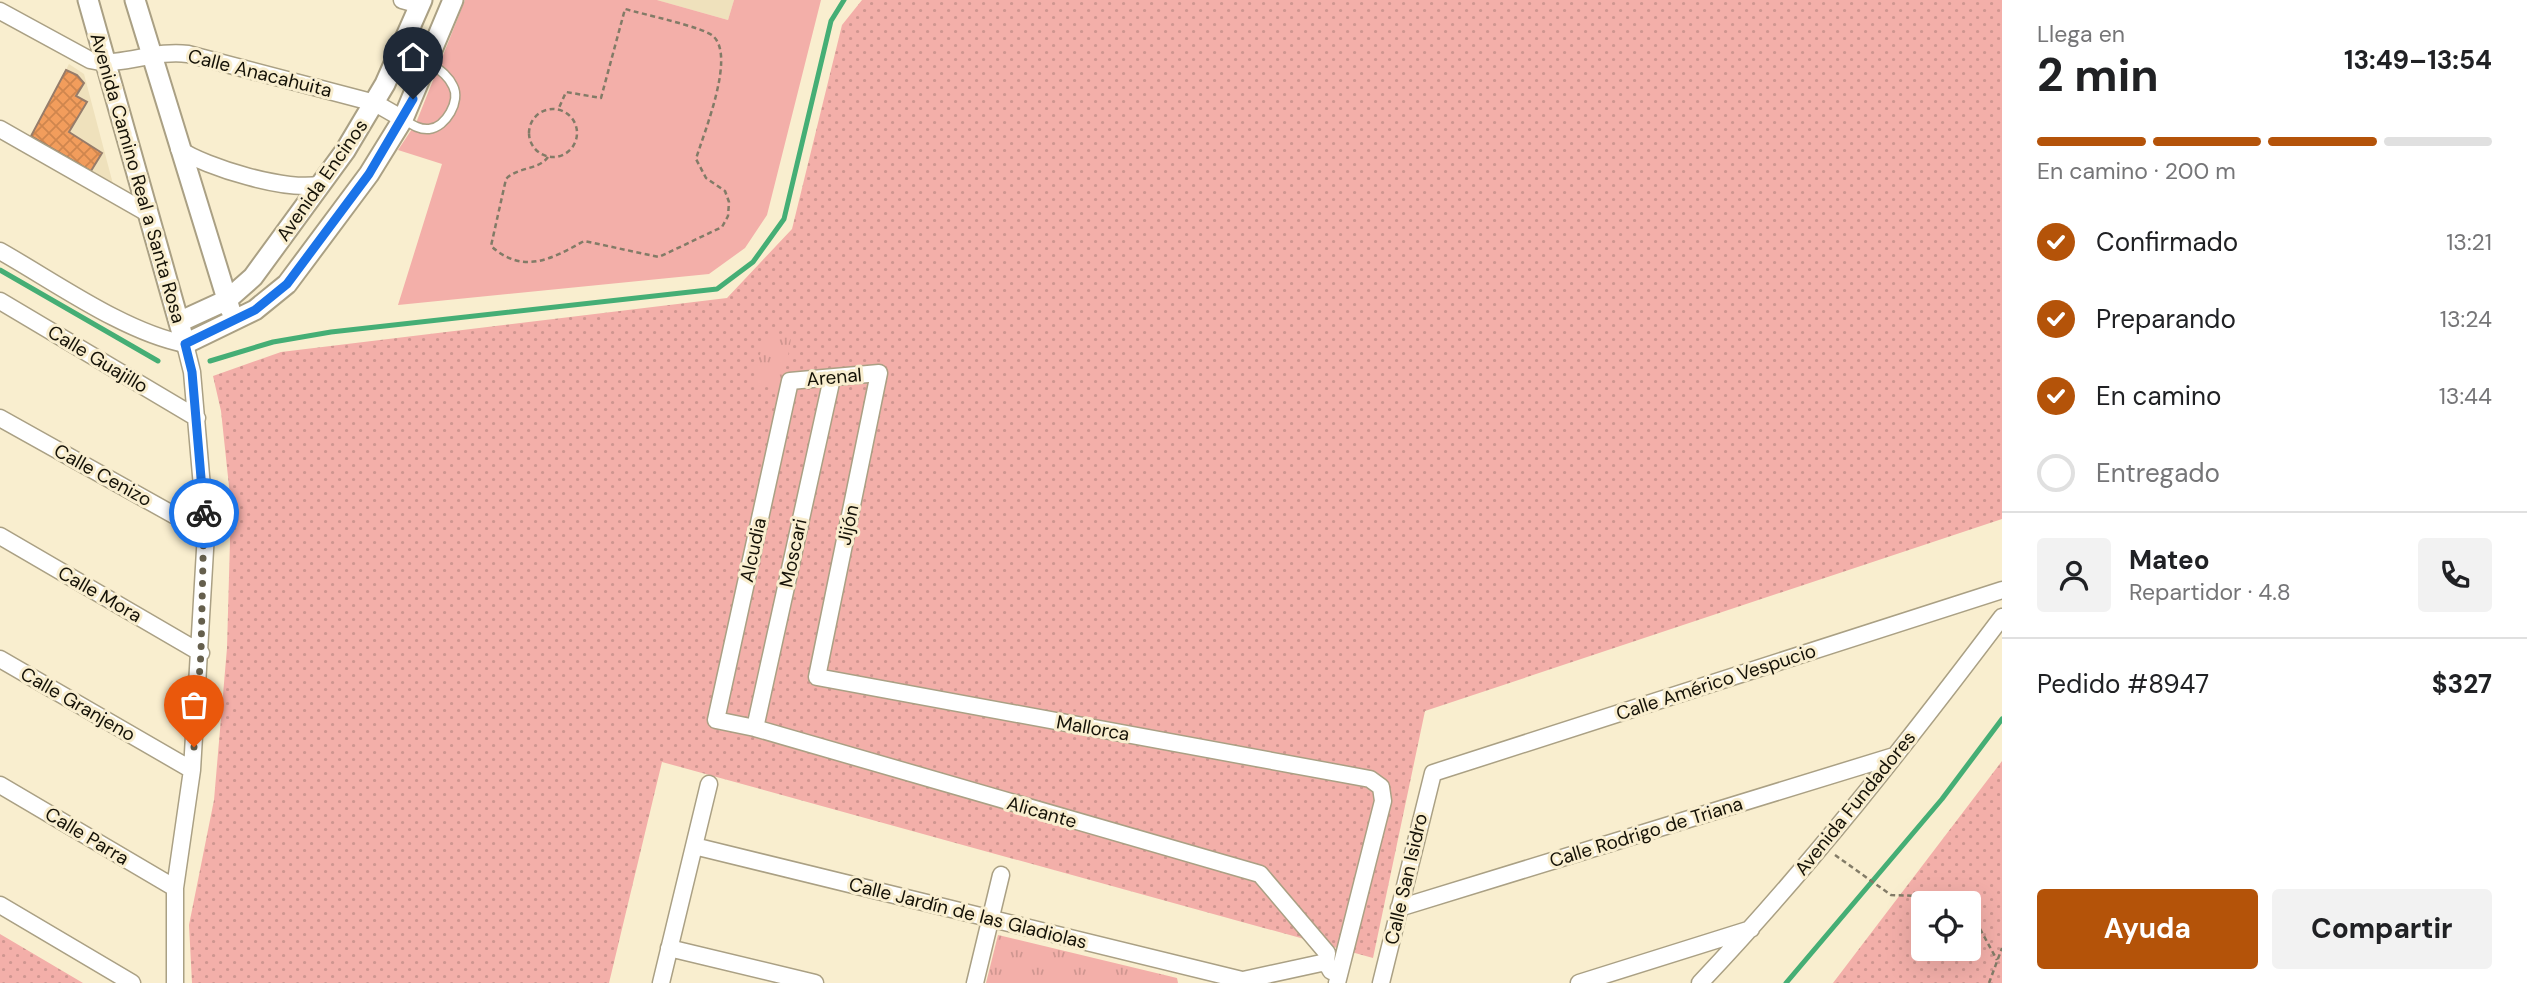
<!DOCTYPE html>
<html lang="es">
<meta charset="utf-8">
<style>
:root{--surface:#fff;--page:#f2f2f2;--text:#202124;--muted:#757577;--line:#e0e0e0;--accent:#b45309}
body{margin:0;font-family:"DM Sans",sans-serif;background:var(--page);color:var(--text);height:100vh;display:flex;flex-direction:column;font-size:26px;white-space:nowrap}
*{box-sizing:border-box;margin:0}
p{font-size:23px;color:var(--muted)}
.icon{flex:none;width:38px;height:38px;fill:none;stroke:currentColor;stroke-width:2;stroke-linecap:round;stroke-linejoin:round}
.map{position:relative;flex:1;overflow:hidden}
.details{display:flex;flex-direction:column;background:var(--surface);width:525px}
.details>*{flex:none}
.fabs{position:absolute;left:1911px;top:891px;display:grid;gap:14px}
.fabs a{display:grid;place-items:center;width:70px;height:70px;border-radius:7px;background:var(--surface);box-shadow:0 7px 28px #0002;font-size:35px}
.pin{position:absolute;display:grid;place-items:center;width:60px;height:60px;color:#fff;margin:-72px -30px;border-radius:50% 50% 50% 0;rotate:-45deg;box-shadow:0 0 7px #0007}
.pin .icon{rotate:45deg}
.courier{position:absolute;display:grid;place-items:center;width:70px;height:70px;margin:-35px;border:5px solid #1a73e8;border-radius:50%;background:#fff;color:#222;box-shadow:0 2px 9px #0007}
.head em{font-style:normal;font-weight:700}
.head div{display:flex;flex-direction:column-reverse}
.head{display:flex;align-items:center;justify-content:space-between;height:119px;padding:0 35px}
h1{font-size:46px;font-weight:700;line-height:52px}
.bar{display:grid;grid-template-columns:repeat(4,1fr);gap:10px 7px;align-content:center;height:84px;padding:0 35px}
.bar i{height:9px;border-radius:5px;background:var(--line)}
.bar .current{background:var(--accent)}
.bar p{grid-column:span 4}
.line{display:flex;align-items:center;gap:18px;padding:0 35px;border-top:2px solid var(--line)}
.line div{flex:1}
.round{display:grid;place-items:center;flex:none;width:74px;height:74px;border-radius:7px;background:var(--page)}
ol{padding:0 35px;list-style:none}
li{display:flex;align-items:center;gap:21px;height:77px}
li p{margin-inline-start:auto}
li .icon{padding:7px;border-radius:50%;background:var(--accent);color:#fff;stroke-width:4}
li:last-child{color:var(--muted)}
li i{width:38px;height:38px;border:4px solid var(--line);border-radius:50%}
.button{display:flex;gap:14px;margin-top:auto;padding:14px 35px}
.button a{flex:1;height:80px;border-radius:7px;background:var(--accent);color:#fff;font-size:28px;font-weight:700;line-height:80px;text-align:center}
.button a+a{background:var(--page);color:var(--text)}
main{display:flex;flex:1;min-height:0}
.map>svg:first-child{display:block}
.built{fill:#efe1bc}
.grass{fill:url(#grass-dots);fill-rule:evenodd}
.park{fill:url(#park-tufts)}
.pitch{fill:#f3afa9}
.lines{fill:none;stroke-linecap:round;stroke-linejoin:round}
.stream{stroke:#45ae75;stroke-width:5}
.building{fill:url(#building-cross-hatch);stroke:#967c6a;stroke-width:2}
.service-casing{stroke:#aaa084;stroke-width:11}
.minor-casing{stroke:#aaa084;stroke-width:19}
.tertiary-casing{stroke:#aaa084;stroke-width:23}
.path{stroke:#827b67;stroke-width:2.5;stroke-dasharray:5 3.5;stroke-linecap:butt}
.service{stroke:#fff;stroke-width:8}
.minor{stroke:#fff;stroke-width:16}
.tertiary{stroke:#fff;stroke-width:19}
.done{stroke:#655f4d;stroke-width:7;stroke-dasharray:0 12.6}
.route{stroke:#1a73e8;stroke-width:9}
.labels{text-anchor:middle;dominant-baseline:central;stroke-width:6;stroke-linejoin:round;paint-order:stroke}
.street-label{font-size:19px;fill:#151207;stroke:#f9eecf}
</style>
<main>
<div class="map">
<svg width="2002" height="983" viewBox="0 0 2002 983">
<defs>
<pattern id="grass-dots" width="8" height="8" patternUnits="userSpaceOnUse" patternTransform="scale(1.75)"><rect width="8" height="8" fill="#f3afa9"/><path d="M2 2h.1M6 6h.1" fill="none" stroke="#cf9690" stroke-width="1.8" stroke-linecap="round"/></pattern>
<pattern id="park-tufts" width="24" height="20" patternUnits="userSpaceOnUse" patternTransform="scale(1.75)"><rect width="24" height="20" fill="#f3afa9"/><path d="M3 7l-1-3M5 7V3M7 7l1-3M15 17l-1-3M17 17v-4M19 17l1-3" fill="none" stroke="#cf9690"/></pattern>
<pattern id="building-cross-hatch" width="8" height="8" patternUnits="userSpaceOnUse" patternTransform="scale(1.75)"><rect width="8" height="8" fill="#f29d5c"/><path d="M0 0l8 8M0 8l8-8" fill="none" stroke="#cf864e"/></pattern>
</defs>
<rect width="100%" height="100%" fill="#f9eecf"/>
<path class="built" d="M657,0H734L728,20Z
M69,64L84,74L113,184L31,136Z"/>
<path class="grass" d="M862,0H2002V519L1425,711L1373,958L662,762L609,983H192L189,925L214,800L227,648L231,505L221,411L213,376L281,352L727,298L792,229L842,25Z
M2002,760V983H1833L2002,761ZM1923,903H1969V948H1923Z
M0,934L83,983H0Z"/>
<path class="park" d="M792,333L783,384L752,386L765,335Z
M998,935L1177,978L1178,983H986Z"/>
<path class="pitch" d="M465,0H657L728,20L734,0H821L767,215L745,248L709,274L398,305L442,164L398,150L416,123Z"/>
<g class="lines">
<path class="stream" d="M0,270L158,361
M210,361L273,342L331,332L717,289L753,262L784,219L831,21L844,0
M1786,983L1942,799L2002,719"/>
</g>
<path class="building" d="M66,70L77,75L84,83L76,96L87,102L69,132L102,153L91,171L31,136Z"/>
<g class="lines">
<g class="service-casing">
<path id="service" d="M403,119C411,124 419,130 429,129C446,127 461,101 453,86C448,75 438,69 429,62"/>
</g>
<g class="minor-casing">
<path id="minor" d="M402,0L420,5
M0,11L90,60C122,68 154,49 188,54L375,103L403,119
M0,129L149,214
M179,149C205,167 290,193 321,184
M0,251C55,282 124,332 185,344L192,372L206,533L192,770L175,888V983
M0,301L197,418
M0,418L206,533
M0,536L201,653
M0,659L192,770
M755,728L832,378
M0,785L175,888
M694,846L1242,980
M0,905L132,983
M1399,908L1894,756
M669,948L815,983
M1326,962L1327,953L1260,874L755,728L716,720L790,381L879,373L817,677L1370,779L1381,787L1383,801L1337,983
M1234,982L1326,962L1331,971
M661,983L709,784
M975,983L1001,875
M1381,983L1433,773L2002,590
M1579,983L1751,929
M1700,983C1809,868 1907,743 2002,617"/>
</g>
<g class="tertiary-casing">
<path id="tertiary" d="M88,0L185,344L255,310L287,284L369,174L403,119L453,0
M135,0L230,309
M179,322L227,300L253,277L345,151L385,84L422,0"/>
</g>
<path class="path" d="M529 133a24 24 0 1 1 48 0a24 24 0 1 1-48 0Z
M548,157C539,170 517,167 506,179L491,246C523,275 552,259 584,241L659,257L722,227L728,216L729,202L725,191L706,178L696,159C704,132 736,56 713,36C703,27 642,14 625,9L601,98L566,92L558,110
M1835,855L1891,895L1920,896L1948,903
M1969,916L1979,927L1997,960
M1989,983L2002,948"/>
<use href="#service" class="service"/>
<use href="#minor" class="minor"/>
<use href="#tertiary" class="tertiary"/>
</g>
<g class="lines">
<path class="done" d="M194,747L201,653L204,513"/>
<path class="route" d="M204,513L192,372L185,344L255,310L287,284L369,174L413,99"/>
</g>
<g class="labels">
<g class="street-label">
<text transform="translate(260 73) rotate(14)">Calle Anacahuita</text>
<text transform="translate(138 178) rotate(74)">Avenida Camino Real a Santa Rosa</text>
<text transform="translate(322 180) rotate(-55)">Avenida Encinos</text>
<text transform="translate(98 359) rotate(31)">Calle Guajillo</text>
<text transform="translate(834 377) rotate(-5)">Arenal</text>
<text transform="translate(103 475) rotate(29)">Calle Cenizo</text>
<text transform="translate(848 525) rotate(-78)">Jijón</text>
<text transform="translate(753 550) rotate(-78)">Alcudia</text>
<text transform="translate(793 553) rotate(-78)">Moscari</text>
<text transform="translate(100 594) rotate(30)">Calle Mora</text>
<text transform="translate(1716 682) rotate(-18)">Calle Américo Vespucio</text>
<text transform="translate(78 704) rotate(30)">Calle Granjeno</text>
<text transform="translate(1093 728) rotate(10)">Mallorca</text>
<text transform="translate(1855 803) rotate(-51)">Avenida Fundadores</text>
<text transform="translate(1042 812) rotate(16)">Alicante</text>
<text transform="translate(1646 832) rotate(-17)">Calle Rodrigo de Triana</text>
<text transform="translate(87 836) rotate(31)">Calle Parra</text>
<text transform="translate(1406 879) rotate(-77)">Calle San Isidro</text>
<text transform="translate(968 913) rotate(14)">Calle Jardín de las Gladiolas</text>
</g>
</g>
</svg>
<div class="fabs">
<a><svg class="icon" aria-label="locate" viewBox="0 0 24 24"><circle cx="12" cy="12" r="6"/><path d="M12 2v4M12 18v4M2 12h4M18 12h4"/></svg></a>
</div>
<div class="pin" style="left:194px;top:747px;background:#ea580c"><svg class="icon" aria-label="bag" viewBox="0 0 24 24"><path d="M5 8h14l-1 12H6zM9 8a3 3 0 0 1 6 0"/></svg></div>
<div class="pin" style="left:413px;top:99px;background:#1f2937"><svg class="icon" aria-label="home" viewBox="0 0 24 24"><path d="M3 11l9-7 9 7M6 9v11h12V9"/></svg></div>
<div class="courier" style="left:204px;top:513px"><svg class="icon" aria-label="bike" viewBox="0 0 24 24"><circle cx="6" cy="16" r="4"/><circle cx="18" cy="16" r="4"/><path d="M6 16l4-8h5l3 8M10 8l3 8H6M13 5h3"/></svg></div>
</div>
<section class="details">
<div class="head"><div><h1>2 min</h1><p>Llega en</p></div><em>13:49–13:54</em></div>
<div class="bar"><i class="current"></i><i class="current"></i><i class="current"></i><i></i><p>En camino · 200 m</p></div>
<ol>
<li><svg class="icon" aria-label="check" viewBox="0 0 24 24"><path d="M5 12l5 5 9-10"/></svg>Confirmado<p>13:21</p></li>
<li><svg class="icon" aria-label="check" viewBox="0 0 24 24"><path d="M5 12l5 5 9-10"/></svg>Preparando<p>13:24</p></li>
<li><svg class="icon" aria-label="check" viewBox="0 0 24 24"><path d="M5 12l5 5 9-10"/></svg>En camino<p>13:44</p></li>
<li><i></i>Entregado</li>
</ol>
<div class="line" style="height:126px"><a class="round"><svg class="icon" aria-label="person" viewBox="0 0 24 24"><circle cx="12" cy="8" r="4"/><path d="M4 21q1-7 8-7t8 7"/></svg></a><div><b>Mateo</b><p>Repartidor · 4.8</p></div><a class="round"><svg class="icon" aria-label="phone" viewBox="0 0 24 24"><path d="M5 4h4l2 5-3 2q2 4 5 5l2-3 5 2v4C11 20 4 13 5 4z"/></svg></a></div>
<div class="line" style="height:91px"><div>Pedido #8947</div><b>$327</b></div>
<div class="button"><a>Ayuda</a><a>Compartir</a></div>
</section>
</main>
